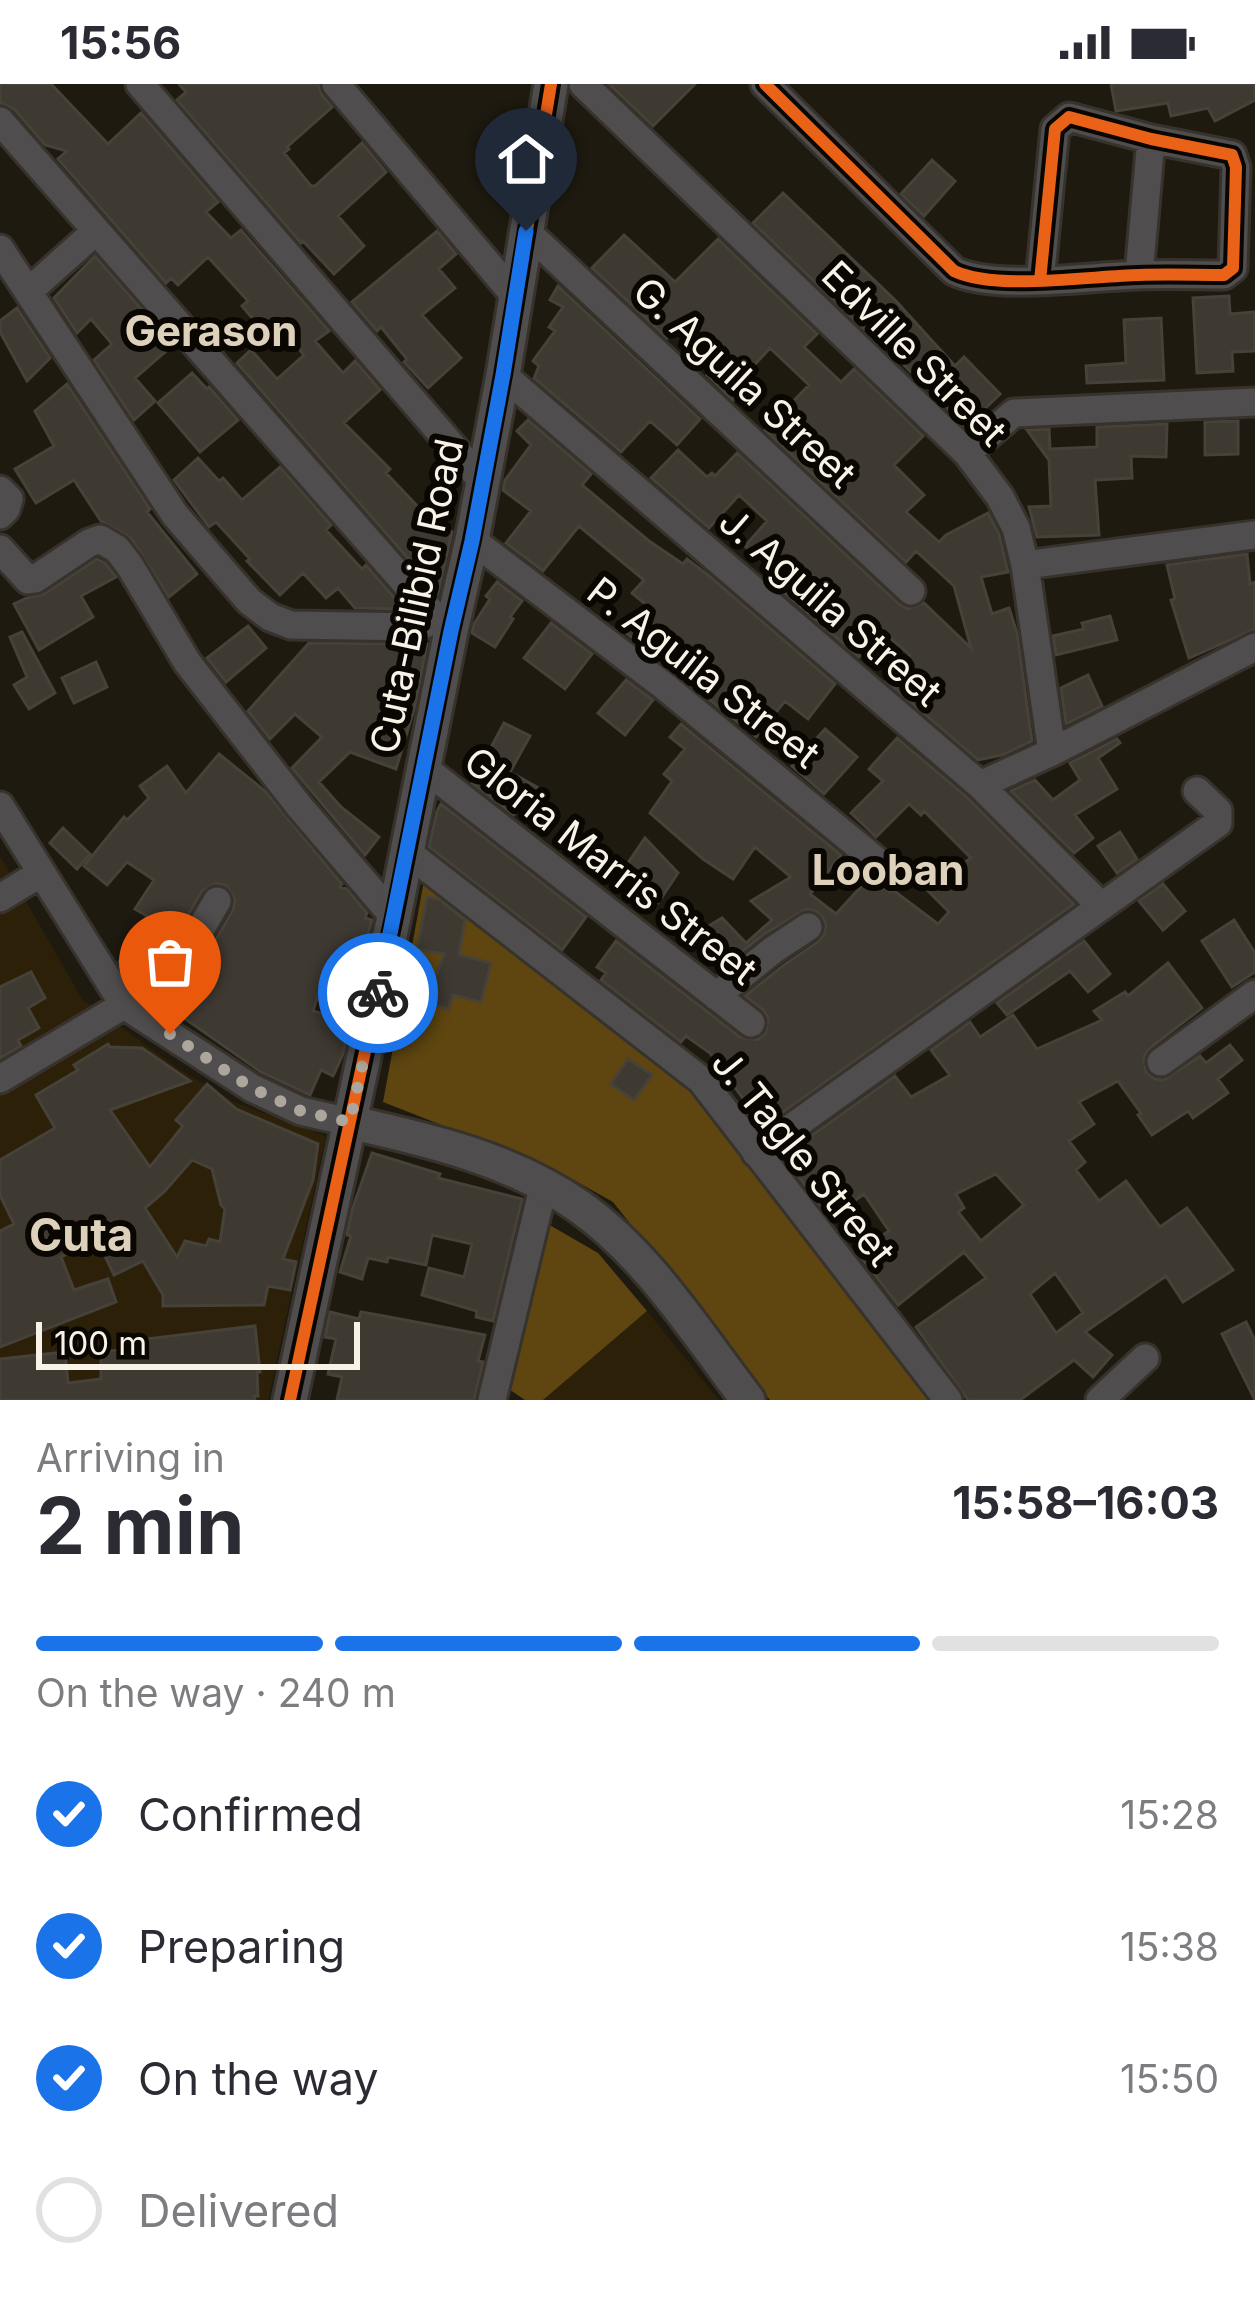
<!DOCTYPE html>
<meta charset="utf-8">
<style>
:root{--surface:#fff;--page:#f2f2f3;--text:#2b2b33;--muted:#7c7c81;--line:#e1e1e2;--accent:#1a73e8}
body{margin:0;font-family:Inter,sans-serif;background:var(--page);color:var(--text);height:100vh;display:flex;flex-direction:column;font-size:45px;white-space:nowrap}
*{box-sizing:border-box;margin:0}
p{font-size:39px;color:var(--muted)}
.icon{flex:none;width:66px;height:66px;fill:none;stroke:currentColor;stroke-width:2;stroke-linecap:round;stroke-linejoin:round}
.map{position:relative;height:1316px;overflow:hidden}
.details{display:flex;flex-direction:column;background:var(--surface);flex:1}
.details>*{flex:none}
.scale{position:absolute;left:36px;bottom:30px;width:324px;box-sizing:border-box;padding-left:12px;border:6px solid #f9f2e7;border-top:0;font-size:33px;line-height:42px;white-space:nowrap;color:#f9f2e7;-webkit-text-stroke:9px #0a0702;paint-order:stroke}
.pin{position:absolute;display:grid;place-items:center;width:102px;height:102px;color:#fff;margin:-123px -51px;border-radius:50% 50% 50% 0;rotate:-45deg;box-shadow:0 0 12px #0007}
.pin .icon{rotate:45deg}
.courier{position:absolute;display:grid;place-items:center;width:120px;height:120px;margin:-60px;border:9px solid #1a73e8;border-radius:50%;background:#fff;color:#222;box-shadow:0 3px 15px #0007}
.summary em{font-style:normal;font-weight:700}
.summary div{display:flex;flex-direction:column-reverse}
.summary{display:flex;align-items:center;justify-content:space-between;height:204px;padding:0 36px}
h1{font-size:78px;font-weight:700;line-height:90px}
.bar{display:grid;grid-template-columns:repeat(4,1fr);gap:18px 12px;align-content:center;height:144px;padding:0 36px}
.bar i{height:15px;border-radius:9px;background:var(--line)}
.bar .selected{background:var(--accent)}
.bar p{grid-column:span 4}
ol{padding:0 36px;list-style:none}
li{display:flex;align-items:center;gap:36px;height:132px}
li p{margin-inline-start:auto}
li .icon{padding:12px;border-radius:50%;background:var(--accent);color:#fff;stroke-width:4}
li:last-child{color:var(--muted)}
li i{width:66px;height:66px;border:6px solid var(--line);border-radius:50%}
.status{display:flex;justify-content:space-between;align-items:center;height:84px;padding:0 60px;background:var(--surface);direction:ltr}
.status svg{height:33px;fill:currentColor}
.map>svg:first-child{display:block}
.built{fill:#2c2009}
.forest{fill:#5f4610}
.building{fill:#3e3931;stroke:#464239;stroke-width:3;fill-rule:evenodd}
.lines{fill:none;stroke-linecap:round;stroke-linejoin:round}
.minor-casing{stroke:#37332c;stroke-width:33}
.tertiary-casing{stroke:#37332c;stroke-width:39}
.minor{stroke:#4f4d4e;stroke-width:27}
.tertiary{stroke:#4f4d4e;stroke-width:33}
.cycleway-casing{stroke:#0a0702;stroke-width:20}
.cycleway{stroke:#ea6118;stroke-width:12}
.done{stroke:#ada69c;stroke-width:12;stroke-dasharray:0 21.6}
.route{stroke:#1a73e8;stroke-width:15}
.labels{text-anchor:middle;dominant-baseline:central;stroke-width:12;stroke-linejoin:round;paint-order:stroke}
.street-label{font-size:39px;fill:#f9f2e7;stroke:#0a0702}
.neighbourhood-label{font-size:42px;font-weight:bold;fill:#ded1bb;stroke:#0a0702}
.quarter-label{font-size:45px;font-weight:bold;fill:#ded1bb;stroke:#0a0702}
</style>
<div class="status"><b>15:56</b><svg viewBox="0 0 49 12"><path d="M0 12V9h3v3zM5 12V6h3v6zM10 12V3h3v9zM15 12V0h3v12zM26 1h20v11H26zM47 4h2v5h-2z"/></svg></div>
<div class="map">
<svg width="1255" height="1316" viewBox="0 0 1255 1316">
<rect width="100%" height="100%" fill="#1f1a10"/>
<path class="built" d="M0,772L82,915L182,987L234,1018L326,1052L268,1316H0Z
M647,1227L719,1316H543Z"/>
<path class="forest" d="M424,797L701,1012L937,1316H770L613,1118L556,1086L383,1018Z
M541,1136L598,1169L647,1227L543,1316H525L500,1299Z"/>
<path class="building" d="M0,0H51L108,60L141,29L218,118L206,128L231,154L241,146L329,247L315,257L343,289L355,277L380,306L344,339L390,385L386,389L422,427L425,425L452,448L438,509L237,279L251,266L277,295L304,271L278,238L265,249L242,222L248,217L208,173L178,201L171,194L166,199L58,75L67,67L45,61L14,25L0,19Z
M179,0H318L322,11L332,23L287,63L289,65L284,69L311,102H315L362,59L386,88L338,132L364,162L334,190L303,157L301,159L177,16L186,8Z
M609,0H695L653,42Z
M1111,0H1255V16L1215,37L1208,24L1171,32L1168,19L1116,27Z
M932,76L955,97L924,132L901,110Z
M783,109L896,217L955,282L964,273L1000,310L966,343L866,243L864,245L753,139Z
M437,147L456,170L439,185L455,204L422,231L461,274L428,304L404,278L407,275L381,243L377,247L352,218Z
M624,151L675,198L718,155L817,250L804,263L841,298L854,285L923,352L894,381L924,411L906,428L939,458L946,451L988,429L999,450L1008,488L981,493L992,530L1009,524L1017,549L1032,657L1002,671L978,676L886,597L910,571L881,546L859,573L768,495L775,488L745,462L767,437L739,411L709,444L651,394L678,366L707,393L712,389L715,392L737,369L899,520L908,525L924,519L971,564L954,502L916,467L906,478L765,346L809,301L770,264L746,290L752,296L733,316L707,291L715,282L675,245L667,254L592,184Z
M95,172L173,261L135,294L155,317L134,336L94,276L112,260L91,235L77,249L54,214Z
M558,202L700,335L677,361L650,337L621,368L534,294L539,282L533,277L555,247L549,243L563,223L550,216Z
M1229,212L1230,230L1255,228V267L1232,268L1233,287L1197,289L1193,214Z
M17,224L50,274L27,297L0,248V237Z
M1161,234L1164,296L1087,299L1086,282L1126,279L1124,236Z
M192,289L207,305L209,303L238,336L200,368L158,319Z
M67,300L150,425L147,428L197,490L169,513L131,454L101,437L74,396L36,419L15,385L54,362L35,327Z
M528,336L591,390L582,401L649,457L683,480L687,475L708,491L835,600L808,635L785,617L756,653L643,563L625,548L648,522L632,509L644,496L579,442L543,487L506,459L531,427L503,406L505,396L531,361L517,347Z
M1238,337V370L1205,371V338Z
M1167,340L1166,373L1131,372L1132,394L1095,396L1099,451L1037,453L1029,423L1051,422L1049,376L1027,346L1049,345L1050,365L1097,363V343Z
M198,374L219,397L223,394L242,416L280,383L331,441L326,446L362,485L366,481L404,525L355,524L338,504L326,514L303,489L280,511L247,477L250,475L216,438L209,443L174,396Z
M1247,470L1250,500L1255,498V545L1189,574L1171,516L1175,515L1167,481Z
M97,475L105,479L116,493L81,512L93,533L39,566L14,520L27,514L44,510Z
M497,498L522,517L510,533L513,535L495,563L472,549L474,540L490,515L486,512Z
M1110,532L1117,556L1056,571L1053,552L1084,545L1082,539Z
M551,539L592,570L565,605L524,574Z
M248,542L266,564L226,598L207,574Z
M22,548L55,609L29,625L14,601L27,593L10,553Z
M309,559L427,560L415,622L396,685L350,668L319,698L341,723L379,753L365,771L292,684L322,653L295,630L270,655L248,627Z
M96,578L107,603L74,619L62,594Z
M1088,591L1102,622L1066,640L1061,604Z
M626,596L653,616L625,651L598,629Z
M504,639L530,652L510,688L537,703L526,724L521,722L514,731L472,699Z
M681,640L841,771L810,810L836,830L869,794L890,808L893,806L938,840L949,828L926,805L971,774L924,727L921,731L909,720L876,753L851,729L883,697L869,685L897,654L968,714L1074,820L761,1044L753,1034L756,1032L710,969L686,952L681,958L601,896L606,889L597,883L616,857L740,953L757,956L766,949L768,933L762,925L745,912L784,881L818,858L824,850L826,841L822,832L815,827L806,825L763,851L724,882L694,851L722,834L746,859L772,836L751,817L791,793L755,763L733,795L703,775L650,729L672,697L664,690L685,665L670,653Z
M825,645L857,673L824,710L792,682Z
M1117,655L1120,659L1098,674L1117,705L1075,731L1093,754L1074,769L1011,707L1035,696L1053,716L1080,696L1070,679Z
M219,670L266,708L342,800L340,803L347,805L367,829L365,834L372,836L353,903L323,895L313,927L350,938L343,970L333,992L321,986L310,1011L261,988L174,927L233,826L235,816L227,802L216,799L202,807L147,901L124,887L119,878L147,832L135,825L154,796L127,778L107,801L84,782L124,733L127,736L149,714L140,702L167,682L186,709Z
M441,720L586,833L562,866L429,763L437,727Z
M63,744L90,770L77,785L50,759Z
M1120,748L1137,775L1117,789L1098,762Z
M645,754L678,789L658,819L619,792Z
M1163,800L1185,827L1163,846L1139,817Z
M427,813L439,815L465,836L459,871L491,879L481,918L453,911L448,925L427,918L444,870L417,865Z
M1234,836L1255,869V888L1232,903L1202,857Z
M1084,857L1110,890L1088,908L1070,887L1007,931L997,919Z
M1168,879L1202,924L1150,964L1144,972L1146,988L1155,995L1164,996L1200,972L1206,979L1230,961L1242,976L1218,995L1228,1009L1193,1034L1188,1027L1152,1051L1138,1031L1141,1029L1118,997L1079,1018L1094,1040L1069,1057L1085,1078L1076,1086L1099,1117L1126,1097L1160,1143L1187,1124L1233,1186L1183,1218L1166,1192L1085,1248L1112,1271L1093,1293L1074,1276L1020,1316H968L916,1243L986,1194L964,1168L898,1221L857,1168L889,1147L864,1110L830,1134L783,1072L895,992L911,1013L950,991L931,966L970,938L980,953L1013,931L1037,965L1102,936L1094,927L1125,908L1128,912ZM996,1090L1024,1121L981,1157L958,1128L964,1124L956,1110ZM1055,1189L1083,1229L1056,1249L1030,1210Z
M31,888L45,914L28,924L39,944L18,956L21,962L0,974V903Z
M108,960L110,963L142,964L190,997L110,1026L150,1083L183,1042L176,1036L207,1000L236,1025L318,1060L313,1096L283,1175L296,1178L290,1206L268,1202L264,1221L163,1222V1211L143,1177L114,1191L97,1155L61,1173L74,1206L108,1195L116,1218L0,1263V1147L14,1140L0,1111V1076L55,1044L36,1011L78,986L74,981ZM192,1076L212,1085L221,1121L225,1125L220,1158L209,1155L206,1162L185,1157L177,1173L145,1124L164,1108Z
M628,975L652,991L634,1016L611,1000Z
M372,1069L440,1090L438,1094L522,1115L493,1237L476,1233L477,1227L422,1211L429,1184L464,1193L472,1160L432,1151L426,1181L388,1173L387,1178L368,1174L362,1195L340,1188L351,1152L347,1151L352,1126Z
M330,1228L359,1235L361,1228L373,1230L485,1251L478,1277L483,1278L474,1316H337L342,1293L328,1290L336,1255L325,1253Z
M1246,1238L1255,1257V1316L1222,1250Z
M255,1242L260,1288H257L258,1312H254L255,1316H0V1275L65,1268L68,1299L101,1295V1268L138,1264V1256Z"/>
<g class="lines">
<g class="minor-casing">
<path id="minor" d="M140,0L484,399
M336,0L516,213
M583,0L967,369L1000,413L1016,444L1025,481L1052,668
M765,0L954,187C996,207 1091,192 1139,191C1167,190 1196,191 1224,191L1233,184L1236,83L1232,71L1151,55L1069,33L1055,45L1040,197
M0,37L437,535L451,547
M526,147L911,507
M0,165L175,431L249,517L270,533L291,541L418,543L437,535
M1139,191L1151,55
M29,207L96,147
M503,291L980,701L1100,821
M967,369L1014,329L1255,318
M0,406L9,415L6,425L0,431
M472,456L664,602L884,783
M0,465L28,496L35,495L89,459L100,455L117,465L130,482L187,578L299,722L394,833
M1025,481L1255,451
M424,684L751,939
M980,701L1052,668L1255,563
M0,722L124,921L252,1004L301,1027L349,1038
M407,768L701,996L948,1316
M0,814L41,789
M716,912L773,866L808,843
M148,935L217,817
M1161,978L1255,910
M0,995L124,921
M756,1069L1218,739V727L1197,707
M492,1316L544,1100
M1100,1316L1145,1274"/>
</g>
<g class="tertiary-casing">
<path id="tertiary" d="M349,1038C429,1056 512,1075 580,1123C649,1172 697,1250 748,1316
M290,1316L394,833L451,547L472,456L503,291L551,0"/>
</g>
<use href="#minor" class="minor"/>
<use href="#tertiary" class="tertiary"/>
<g class="cycleway-casing">
<path id="cycleway" d="M765,0L954,187C996,207 1091,192 1139,191C1167,190 1196,191 1224,191L1233,184L1236,83L1232,71L1151,55L1069,33L1055,45L1040,197
M290,1316L394,833L451,547L472,456L503,291L551,0"/>
</g>
<use href="#cycleway" class="cycleway"/>
</g>
<g class="lines">
<path class="done" d="M170,950L252,1004L301,1027L350,1038L378,909"/>
<path class="route" d="M378,909L451,547L472,457L503,291L526,147"/>
</g>
<g class="labels">
<g class="street-label">
<text transform="translate(915 269) rotate(45)">Edville Street</text>
<text transform="translate(745 298) rotate(43)">G. Aguila Street</text>
<text transform="translate(416 512) rotate(-78)">Cuta-Bilibid Road</text>
<text transform="translate(831 522) rotate(41)">J. Aguila Street</text>
<text transform="translate(704 588) rotate(38)">P. Aguila Street</text>
<text transform="translate(611 781) rotate(38)">Gloria Marris Street</text>
<text transform="translate(804 1073) rotate(51)">J. Tagle Street</text>
</g>
<g class="neighbourhood-label">
<text x="211" y="246">Gerason</text>
<text x="888" y="785">Looban</text>
</g>
<g class="quarter-label">
<text x="81" y="1150">Cuta</text>
</g>
</g>
</svg>
<div class="scale">100 m</div>
<div class="pin" style="left:170px;top:950px;background:#ea580c"><svg class="icon" aria-label="bag" viewBox="0 0 24 24"><path d="M5 8h14l-1 12H6zM9 8a3 3 0 0 1 6 0"/></svg></div>
<div class="pin" style="left:526px;top:147px;background:#1f2937"><svg class="icon" aria-label="home" viewBox="0 0 24 24"><path d="M3 11l9-7 9 7M6 9v11h12V9"/></svg></div>
<div class="courier" style="left:378px;top:909px"><svg class="icon" aria-label="bike" viewBox="0 0 24 24"><circle cx="6" cy="16" r="4"/><circle cx="18" cy="16" r="4"/><path d="M6 16l4-8h5l3 8M10 8l3 8H6M13 5h3"/></svg></div>
</div>
<section class="details">
<div class="summary"><div><h1>2 min</h1><p>Arriving in</p></div><em>15:58–16:03</em></div>
<div class="bar"><i class="selected"></i><i class="selected"></i><i class="selected"></i><i></i><p>On the way · 240 m</p></div>
<ol>
<li><svg class="icon" aria-label="check" viewBox="0 0 24 24"><path d="M5 12l5 5 9-10"/></svg>Confirmed<p>15:28</p></li>
<li><svg class="icon" aria-label="check" viewBox="0 0 24 24"><path d="M5 12l5 5 9-10"/></svg>Preparing<p>15:38</p></li>
<li><svg class="icon" aria-label="check" viewBox="0 0 24 24"><path d="M5 12l5 5 9-10"/></svg>On the way<p>15:50</p></li>
<li><i></i>Delivered</li>
</ol>
</section>
